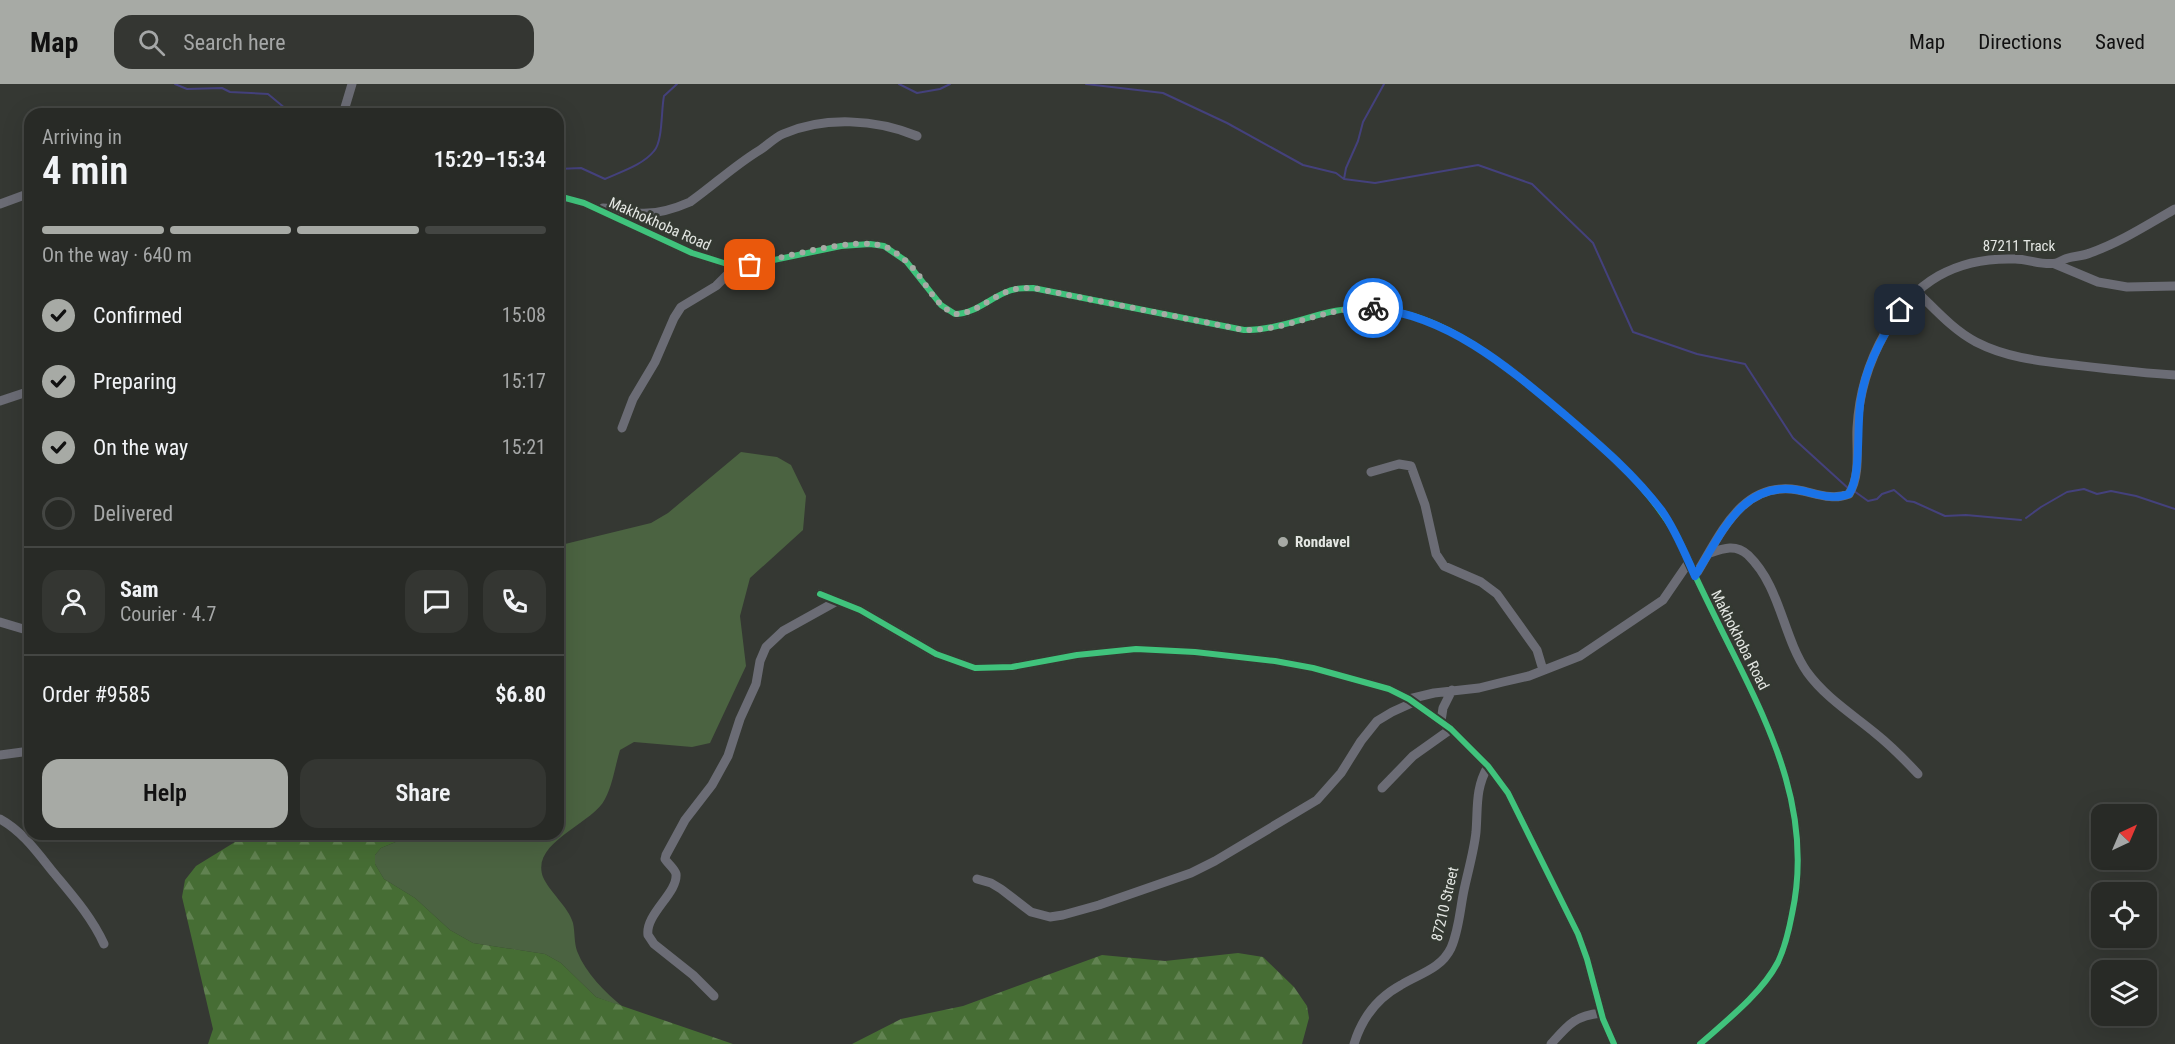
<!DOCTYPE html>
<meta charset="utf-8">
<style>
:root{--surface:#282a26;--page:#343632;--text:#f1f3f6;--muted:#a5a7a7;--line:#444643;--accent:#a7aaa5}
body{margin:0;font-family:"Roboto Condensed",sans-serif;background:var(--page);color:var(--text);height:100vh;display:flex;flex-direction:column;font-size:22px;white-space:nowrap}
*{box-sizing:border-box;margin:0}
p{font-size:20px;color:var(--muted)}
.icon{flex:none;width:33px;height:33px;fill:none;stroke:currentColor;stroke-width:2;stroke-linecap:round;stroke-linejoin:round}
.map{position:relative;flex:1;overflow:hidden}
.details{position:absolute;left:24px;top:24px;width:540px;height:732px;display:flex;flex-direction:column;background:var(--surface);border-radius:18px;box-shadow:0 6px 24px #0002,0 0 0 2px var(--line)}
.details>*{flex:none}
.needle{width:39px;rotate:44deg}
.controls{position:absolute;left:2091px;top:720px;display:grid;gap:12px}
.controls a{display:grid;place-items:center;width:66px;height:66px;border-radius:12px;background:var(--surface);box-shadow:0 6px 24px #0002,0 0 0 2px var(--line);font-size:30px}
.pin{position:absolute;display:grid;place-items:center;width:51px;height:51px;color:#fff;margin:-26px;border-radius:12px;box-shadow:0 3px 9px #0006}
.courier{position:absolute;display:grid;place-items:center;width:60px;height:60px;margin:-30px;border:4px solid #1a73e8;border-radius:50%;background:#fff;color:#222;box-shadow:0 2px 8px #0007}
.head em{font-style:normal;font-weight:600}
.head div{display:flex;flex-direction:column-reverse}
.head{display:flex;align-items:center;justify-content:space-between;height:102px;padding:0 18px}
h1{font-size:39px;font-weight:600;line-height:45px}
.bar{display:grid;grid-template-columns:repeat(4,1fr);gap:9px 6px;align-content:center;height:72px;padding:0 18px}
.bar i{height:8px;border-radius:4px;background:var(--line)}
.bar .active{background:var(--accent)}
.bar p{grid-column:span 4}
.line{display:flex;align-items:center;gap:15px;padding:0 18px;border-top:2px solid var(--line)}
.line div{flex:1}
.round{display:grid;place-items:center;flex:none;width:63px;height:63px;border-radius:18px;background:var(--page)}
ol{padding:0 18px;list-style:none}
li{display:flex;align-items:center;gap:18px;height:66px}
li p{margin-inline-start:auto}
li .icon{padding:6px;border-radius:50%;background:var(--accent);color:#111;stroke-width:4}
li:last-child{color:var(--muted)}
li i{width:33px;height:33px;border:3px solid var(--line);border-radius:50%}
.primary-button{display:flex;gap:12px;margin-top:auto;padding:12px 18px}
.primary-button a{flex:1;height:69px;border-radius:18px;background:var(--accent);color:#111;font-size:24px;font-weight:600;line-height:69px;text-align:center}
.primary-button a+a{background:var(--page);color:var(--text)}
header{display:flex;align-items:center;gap:36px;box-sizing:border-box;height:84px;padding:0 30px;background:var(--accent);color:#111}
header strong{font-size:28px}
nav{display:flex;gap:33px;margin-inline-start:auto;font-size:21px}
.search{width:420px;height:54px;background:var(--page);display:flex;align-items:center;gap:15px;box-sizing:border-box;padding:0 21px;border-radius:18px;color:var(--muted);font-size:22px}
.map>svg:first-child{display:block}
.grass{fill:#4b6341}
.forest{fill:url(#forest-firs)}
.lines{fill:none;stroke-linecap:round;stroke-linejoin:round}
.stream{stroke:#44417c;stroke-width:2}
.minor{stroke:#6b6c75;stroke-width:9}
.cycleway-casing{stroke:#343932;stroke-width:10}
.cycleway{stroke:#40c37c;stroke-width:6}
.done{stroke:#a7aaa5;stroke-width:6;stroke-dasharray:0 10.8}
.route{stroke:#1a73e8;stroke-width:8}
.poi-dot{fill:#a7aaa5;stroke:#343932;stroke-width:2}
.labels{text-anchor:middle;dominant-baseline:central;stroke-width:5;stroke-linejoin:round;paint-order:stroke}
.street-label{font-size:15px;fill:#e4e7e3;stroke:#343932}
.poi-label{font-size:15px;font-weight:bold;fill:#e4e7e3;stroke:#343932;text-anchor:start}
</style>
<header>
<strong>Map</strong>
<div class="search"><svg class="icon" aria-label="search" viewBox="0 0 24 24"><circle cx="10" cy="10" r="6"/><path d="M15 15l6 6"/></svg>Search here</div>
<nav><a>Map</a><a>Directions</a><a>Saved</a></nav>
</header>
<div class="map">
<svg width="2175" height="960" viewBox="0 0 2175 960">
<defs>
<pattern id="forest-firs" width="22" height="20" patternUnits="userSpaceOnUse" patternTransform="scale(1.5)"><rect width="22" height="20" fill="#466d34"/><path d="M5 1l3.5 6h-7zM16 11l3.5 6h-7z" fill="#618251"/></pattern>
</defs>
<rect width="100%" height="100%" fill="#353833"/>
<path class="grass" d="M741,368L777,373L791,381L806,412L803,446L750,494L740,532L746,582L710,659L692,663L634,658L620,666C615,682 613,700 605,715C593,740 530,758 543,793C550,809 568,822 573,839C575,848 574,858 577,867C586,890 605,908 623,923L596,913L561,879L545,870L473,859L450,846L415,814L384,795L375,780V771L381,764L398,757L397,750H558V464L565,460L651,439L668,429Z"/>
<path class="forest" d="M248,750H397L398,757L381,764L375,771V780L384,795L415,814L450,846L473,859L545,870L561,879L596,913L733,960H208L213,945L182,813L185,796L196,782Z
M1238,869L1263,873L1294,903L1307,922L1309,934L1302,960H852L901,935L963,922L1102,871L1165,877Z"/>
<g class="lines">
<path class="stream" d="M175,0L187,5L222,4L230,8L268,10L292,30
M899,0L917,9L940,5L950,0
M1086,0L1163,9L1227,39L1303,81L1336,89L1344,95L1375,99L1478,81L1532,100L1593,159L1633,248L1697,270L1745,280L1793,354L1849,405
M558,85L581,84L605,95C620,88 643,81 654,67C663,57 661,26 664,12L677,0
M1344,95L1346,84L1358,57L1363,38L1384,0
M1854,407L1868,417L1877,415L1882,410L1894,406L1907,417L1914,418L1945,432L1966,431L2021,436
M2026,434L2041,423L2067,408L2084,405L2097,410L2111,407L2136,412L2175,425"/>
<path class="minor" d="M343,30L352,0
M558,112L584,119L692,169L727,180L750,181L841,162L870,160L884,162L906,177L941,221L955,230C973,230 988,216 1004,209C1013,204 1023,204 1033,204L1244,246C1288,246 1325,222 1369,224C1442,227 1502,279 1555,323C1605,365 1643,396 1677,452C1694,491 1713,529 1732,567C1774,651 1813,733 1792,830C1789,846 1785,863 1778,878C1762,909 1726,937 1700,960
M0,120L30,109
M603,124C615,124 626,129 637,129C656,131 674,125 690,118C714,101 735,81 760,66C768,61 774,54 783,50C824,32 876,35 917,52
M2055,180L2098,198L2127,203L2175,202
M1917,208C1935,225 1953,246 1976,258C2007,274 2040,277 2074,281C2108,285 2141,289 2175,291
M0,317L30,307
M622,344L633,315L655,278L674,234L681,223L716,202L737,181
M1371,388L1399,380L1411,382L1425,421L1436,470L1444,482L1481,498L1497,510L1537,566L1543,586
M1710,469C1724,464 1736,460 1748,471C1781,503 1782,551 1807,588C1825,613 1852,630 1875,649C1890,661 1904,675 1918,690
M1695,492C1720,452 1741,396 1798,406C1815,409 1832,417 1849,410C1861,391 1856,365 1857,344C1859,309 1868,279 1885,249C1914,197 1956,173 2015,175C2028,175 2044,182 2056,179C2060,178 2064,175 2068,174C2076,172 2083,172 2090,169C2121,158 2147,141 2175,125
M820,510L860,526L936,570L975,584L1012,583L1077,571L1136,565L1195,568L1275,577L1313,584L1389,605L1409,615L1451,645L1488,682L1508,709L1578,850L1587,875L1603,935L1614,960
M0,538L30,547
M1409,615L1434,609L1479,604L1503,598L1529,592L1580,572L1663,516L1689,478
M1441,637L1443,624L1452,606
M0,671L30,667
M1382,704L1413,672L1451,645
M0,735C22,747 37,768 53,788C72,811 91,832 104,860
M977,795L991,799L1001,805L1031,828L1050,833L1063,831L1099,821L1191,789L1215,777L1317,716L1341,689L1361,657L1377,637L1392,628L1414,618
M714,912L693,891L654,860L648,851C645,830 678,809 676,790C675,785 668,780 665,775L666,771L685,736L712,701L728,672L740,635L756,600L760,577L766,563L783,547L837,517
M1354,960C1362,934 1377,914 1401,901C1419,890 1441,885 1451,864C1459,846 1460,825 1464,806C1468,787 1474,767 1476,748C1478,723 1475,705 1488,682
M1551,960C1568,941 1574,932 1601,929"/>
<g class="cycleway-casing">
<path id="cycleway" d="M558,112L584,119L692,169L727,180L750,181L841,162L870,160L884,162L906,177L941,221L955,230C973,230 988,216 1004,209C1013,204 1023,204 1033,204L1244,246C1288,246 1325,222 1369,224C1442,227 1502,279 1555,323C1605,365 1643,396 1677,452C1694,491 1713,529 1732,567C1774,651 1813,733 1792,830C1789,846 1785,863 1778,878C1762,909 1726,937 1700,960
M820,510L860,526L936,570L975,584L1012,583L1077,571L1136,565L1195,568L1275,577L1313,584L1389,605L1409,615L1451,645L1488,682L1508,709L1578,850L1587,875L1603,935L1614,960"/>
</g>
<use href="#cycleway" class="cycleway"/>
</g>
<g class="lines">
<path class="done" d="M750,181C782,174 857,151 886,163C896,168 904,175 912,183C926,198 935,222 955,230C973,230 988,216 1004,209C1013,204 1023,204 1033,204L1244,246C1289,247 1327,222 1373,224"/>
<path class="route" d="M1373,224C1449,232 1509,284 1565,331C1600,361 1634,390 1662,427C1676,447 1685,470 1695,492C1720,453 1741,396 1798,406C1815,409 1832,417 1849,410C1862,391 1856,340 1861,314C1866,282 1882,252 1900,226"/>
</g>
<circle class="poi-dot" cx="1283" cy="458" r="6"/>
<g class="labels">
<g class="street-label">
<text transform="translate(660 140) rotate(24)">Makhokhoba Road</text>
<text x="2019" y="162">87211 Track</text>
<text transform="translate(1740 556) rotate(63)">Makhokhoba Road</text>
<text transform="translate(1445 820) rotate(-77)">87210 Street</text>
</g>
<g class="poi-label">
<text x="1295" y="458">Rondavel</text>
</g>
</g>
</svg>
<div class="controls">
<a><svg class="needle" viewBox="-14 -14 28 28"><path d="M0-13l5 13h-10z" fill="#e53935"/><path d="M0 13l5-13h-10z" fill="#a5a7a7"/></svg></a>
<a><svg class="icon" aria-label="locate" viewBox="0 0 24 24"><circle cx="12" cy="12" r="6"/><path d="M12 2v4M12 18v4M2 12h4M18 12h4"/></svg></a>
<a><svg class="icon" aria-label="layers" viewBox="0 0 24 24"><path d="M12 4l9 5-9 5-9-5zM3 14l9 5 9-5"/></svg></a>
</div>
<div class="pin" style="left:750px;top:181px;background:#ea580c"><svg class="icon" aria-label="bag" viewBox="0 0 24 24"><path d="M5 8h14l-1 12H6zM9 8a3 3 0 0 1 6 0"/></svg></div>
<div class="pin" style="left:1900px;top:226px;background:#1f2937"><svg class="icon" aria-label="home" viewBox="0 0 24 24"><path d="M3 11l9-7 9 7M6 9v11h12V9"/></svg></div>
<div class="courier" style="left:1373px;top:224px"><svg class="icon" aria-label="bike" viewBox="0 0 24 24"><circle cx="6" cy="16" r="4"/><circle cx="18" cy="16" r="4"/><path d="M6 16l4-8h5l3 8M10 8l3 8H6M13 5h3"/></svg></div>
<section class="details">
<div class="head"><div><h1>4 min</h1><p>Arriving in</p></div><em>15:29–15:34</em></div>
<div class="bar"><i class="active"></i><i class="active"></i><i class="active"></i><i></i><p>On the way · 640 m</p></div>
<ol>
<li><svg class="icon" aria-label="check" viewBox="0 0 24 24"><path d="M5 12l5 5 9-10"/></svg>Confirmed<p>15:08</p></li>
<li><svg class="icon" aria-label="check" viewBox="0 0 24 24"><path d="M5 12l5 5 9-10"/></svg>Preparing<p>15:17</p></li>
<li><svg class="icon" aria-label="check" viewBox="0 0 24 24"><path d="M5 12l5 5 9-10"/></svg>On the way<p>15:21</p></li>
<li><i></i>Delivered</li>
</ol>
<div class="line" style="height:108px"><a class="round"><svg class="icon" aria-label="person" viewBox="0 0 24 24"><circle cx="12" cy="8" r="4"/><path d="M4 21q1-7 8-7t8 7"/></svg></a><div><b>Sam</b><p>Courier · 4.7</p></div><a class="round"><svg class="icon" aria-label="chat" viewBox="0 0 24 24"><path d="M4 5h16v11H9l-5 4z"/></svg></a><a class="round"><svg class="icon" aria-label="phone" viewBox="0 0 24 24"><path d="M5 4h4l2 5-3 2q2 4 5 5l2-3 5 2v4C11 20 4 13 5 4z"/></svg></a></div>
<div class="line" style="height:78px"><div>Order #9585</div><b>$6.80</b></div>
<div class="primary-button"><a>Help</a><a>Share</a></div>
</section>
</div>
